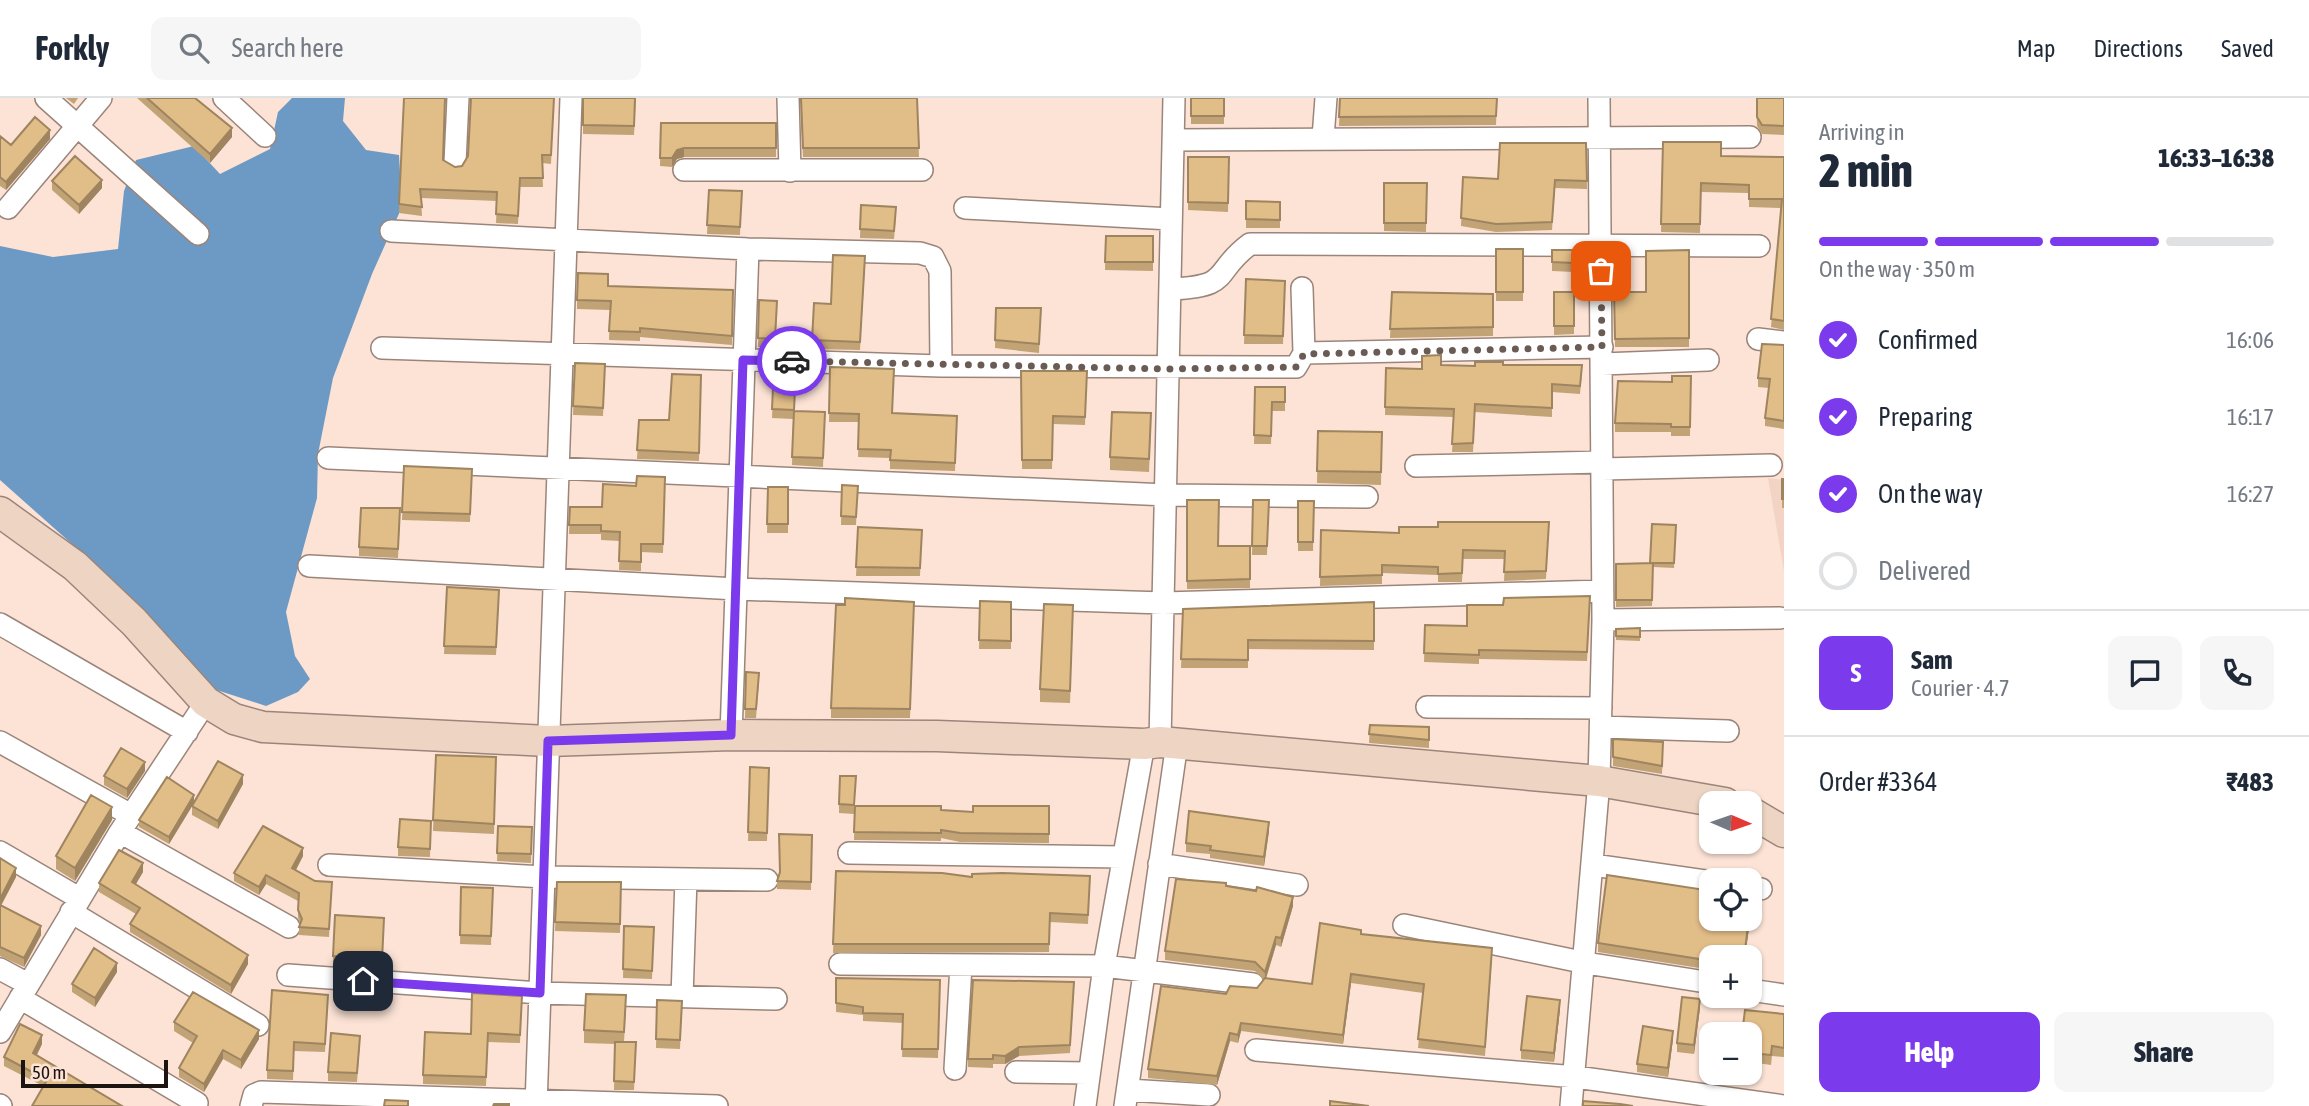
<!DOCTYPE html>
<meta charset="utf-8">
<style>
:root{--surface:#fff;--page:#f6f6f7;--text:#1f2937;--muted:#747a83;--line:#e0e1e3;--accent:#7c3aed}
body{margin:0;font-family:"Asap Condensed",sans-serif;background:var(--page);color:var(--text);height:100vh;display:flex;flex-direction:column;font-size:26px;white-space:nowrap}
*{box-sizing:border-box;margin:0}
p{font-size:23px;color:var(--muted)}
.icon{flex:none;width:38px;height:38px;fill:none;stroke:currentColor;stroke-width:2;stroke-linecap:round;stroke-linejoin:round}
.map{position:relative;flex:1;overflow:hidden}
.sheet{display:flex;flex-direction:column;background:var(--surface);width:525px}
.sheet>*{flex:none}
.needle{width:46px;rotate:92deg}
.tools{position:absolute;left:1699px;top:693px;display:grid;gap:14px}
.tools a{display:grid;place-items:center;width:63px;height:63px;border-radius:14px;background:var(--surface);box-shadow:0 2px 5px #0004;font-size:35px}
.scale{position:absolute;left:21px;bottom:18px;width:147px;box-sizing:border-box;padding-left:7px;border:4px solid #1c1410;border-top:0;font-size:19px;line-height:24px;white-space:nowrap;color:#1c1410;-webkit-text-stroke:5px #fce3d6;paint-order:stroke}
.pin{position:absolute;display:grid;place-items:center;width:60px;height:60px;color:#fff;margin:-30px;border-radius:14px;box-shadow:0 4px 10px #0006}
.courier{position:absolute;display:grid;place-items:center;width:70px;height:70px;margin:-35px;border:5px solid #7c3aed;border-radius:50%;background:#fff;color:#222;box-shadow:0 2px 9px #0007}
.overview em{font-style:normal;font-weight:800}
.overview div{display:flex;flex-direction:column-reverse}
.overview{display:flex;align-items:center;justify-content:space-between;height:119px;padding:0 35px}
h1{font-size:46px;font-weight:800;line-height:52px}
.bar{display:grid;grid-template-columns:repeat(4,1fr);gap:10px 7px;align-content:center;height:84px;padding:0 35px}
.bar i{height:9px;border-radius:5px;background:var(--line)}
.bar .selected{background:var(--accent)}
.bar p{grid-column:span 4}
.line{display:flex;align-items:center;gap:18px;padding:0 35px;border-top:2px solid var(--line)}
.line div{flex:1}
.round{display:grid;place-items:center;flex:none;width:74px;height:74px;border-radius:14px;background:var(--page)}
ol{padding:0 35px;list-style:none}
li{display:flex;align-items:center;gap:21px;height:77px}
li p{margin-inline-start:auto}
li .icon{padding:7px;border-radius:50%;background:var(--accent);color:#fff;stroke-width:4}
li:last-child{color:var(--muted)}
li i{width:38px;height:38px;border:4px solid var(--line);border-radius:50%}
.button{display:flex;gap:14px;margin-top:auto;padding:14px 35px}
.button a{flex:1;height:80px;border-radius:14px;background:var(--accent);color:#fff;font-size:28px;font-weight:800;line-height:80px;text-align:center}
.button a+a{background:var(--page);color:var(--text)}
header{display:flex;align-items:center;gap:42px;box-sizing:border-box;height:98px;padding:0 35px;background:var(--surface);border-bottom:2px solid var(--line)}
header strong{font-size:33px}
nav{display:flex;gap:38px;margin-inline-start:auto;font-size:24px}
.search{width:490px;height:63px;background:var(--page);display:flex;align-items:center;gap:18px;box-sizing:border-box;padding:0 24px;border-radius:14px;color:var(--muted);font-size:26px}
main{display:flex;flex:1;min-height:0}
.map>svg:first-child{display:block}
.built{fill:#f3d3c3}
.water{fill:#6d9ac5}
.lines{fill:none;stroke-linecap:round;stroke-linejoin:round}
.street-casing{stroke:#9b857a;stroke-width:24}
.secondary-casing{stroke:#9b857a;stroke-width:33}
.street{stroke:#fff;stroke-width:21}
.secondary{stroke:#eed5c3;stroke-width:30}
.wall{fill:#c2a375}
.shaded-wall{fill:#9e845f}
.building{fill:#e1bd88;stroke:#9e845f;stroke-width:2}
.done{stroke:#6a5c55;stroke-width:7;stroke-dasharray:0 12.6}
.route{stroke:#7c3aed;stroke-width:9}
</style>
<header>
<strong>Forkly</strong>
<div class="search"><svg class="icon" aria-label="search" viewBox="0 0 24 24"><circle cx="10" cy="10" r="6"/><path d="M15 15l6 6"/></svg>Search here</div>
<nav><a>Map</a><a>Directions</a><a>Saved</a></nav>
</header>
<main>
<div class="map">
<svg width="1784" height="1008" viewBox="0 0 1784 1008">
<rect width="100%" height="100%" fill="#fce3d6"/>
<path class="built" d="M1768,380L1784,382V473Z"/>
<path class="water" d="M292,0H345L343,23L366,52L399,57L402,109L372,176L333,280L318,356L317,400L286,514L295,558L310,581L298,594L266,608L198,586L118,487L0,382V148L53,159L118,151L124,93L136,62L194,48L220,76L270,51L278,14Z"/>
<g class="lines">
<g class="street-casing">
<path id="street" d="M46,0L198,136
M224,0L265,38
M788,0L790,73
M1323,40L1326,0
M1174,42L1750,39
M455,65L458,0
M684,72H922
M8,110L101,0
M965,110L1171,121
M391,133L748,151L920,155L933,159L940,173L941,268
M1172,191C1234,188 1211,175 1250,146L1759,148
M1758,241L1784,244
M382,250L941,268L1296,269L1304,255L1302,190
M1304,255L1602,249
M1602,266L1708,262
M328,360L1167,397L1367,399
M1416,368L1602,364
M1602,371L1771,367
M309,468L737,491L1163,505L1602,493
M1603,522L1780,520
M0,526L187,634
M1427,609L1601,610
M1601,629L1728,633
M731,637L748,151
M0,644L131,717
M1160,644L1174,0
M120,734L289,829
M0,754L79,800
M849,755L1123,759
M1159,766L1297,787
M329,767L544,779L767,782
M1593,767L1712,784
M1750,790L1761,791
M71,814L258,927
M1404,827L1586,865L1712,885
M840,866L1104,868L1253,886
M0,871L28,886
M288,877L540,895L776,901
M1750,892L1784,897
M682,899L686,781
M20,900L197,1005
M0,934L120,734L206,604
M1256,952L1576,979L1784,1008
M955,971L961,867
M1016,974L1088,975
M1128,992L1209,997
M0,1007L1,1008
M251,1008L254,997L261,994L717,1008
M536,1008L571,0
M1085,1008L1104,868L1144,646
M1125,1008L1177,645
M1571,1008L1599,683L1603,522L1599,0"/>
</g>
<g class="secondary-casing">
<path id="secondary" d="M0,414L75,468L134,524L206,604L234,621L263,629L548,643L731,637L937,638L1144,646L1160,644L1599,683L1725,705
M1750,714L1784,734"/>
</g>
<use href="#street" class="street"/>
<use href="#secondary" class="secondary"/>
</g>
<path class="wall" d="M66,0H78L74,6Z
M137,0H195L232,39L210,65Z
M404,0L443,62L455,69L462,68L554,0L551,66L542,65L543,89H520L518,126L496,125L497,103L421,100L422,118L399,115Z
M583,0H636L634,37L583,36Z
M800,0H917L919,59H803Z
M1191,0H1224V26H1191Z
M1340,0H1497L1496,27L1339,28Z
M1756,0H1784V37L1762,36L1757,28Z
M661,25H776V59H684L677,61L672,69L660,68Z
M0,38L11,47L50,41L6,92L0,88Z
M1663,44L1721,58L1784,59V232L1771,229L1781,110L1749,109V95L1701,94L1700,135L1661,134Z
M1586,45L1587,91L1555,90L1552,132L1496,134L1461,128L1463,79L1498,81Z
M1188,59H1229L1228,114L1188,112Z
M52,83L102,90L79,116L52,92Z
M1384,85H1427L1426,134L1384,133Z
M709,92L742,93L740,137L707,136Z
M1246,103L1280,104V130H1246Z
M861,107L896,118L894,141L860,140Z
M1106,138H1153V173L1105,172Z
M1496,151H1523V203H1496Z
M1552,152H1574V174L1552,173Z
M1689,152V249H1615L1614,194H1646Z
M865,167L860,252L812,251V242L831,206Z
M1246,181L1285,183L1283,246H1244Z
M608,188L733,192L732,247L640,239V243L609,242L610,212L577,211V202Z
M1392,194L1493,196V238L1390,240Z
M1554,194H1574V236L1554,237Z
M759,202L777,203L775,250L758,249Z
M996,210H1041L1039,255L995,250Z
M1784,247V331L1765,328V320L1769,290L1758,289V280Z
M575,265L605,275L603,318L573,317Z
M1441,267L1475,268L1503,267L1582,275L1580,296L1552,294V319L1475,314L1473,354H1452L1454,319L1385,317L1386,270L1422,271Z
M774,268L795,313L825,314L823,369L792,367L793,321L772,320Z
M830,269L893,315L957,318L955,373L890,371V360L858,359L859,324H829Z
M1021,273H1087L1085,327L1053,326L1052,371H1022Z
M701,277L699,363L637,361L639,322H669Z
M1691,278L1690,338H1671V334H1615V325L1672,284Z
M1255,289H1285V313H1272L1271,346H1254Z
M1151,328L1149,374L1110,372V359Z
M1318,333L1382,334L1381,387L1317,385Z
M404,368L472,371L470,424L402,422Z
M665,379L663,455L641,454V473L619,472L620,443L601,442V436H569L570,409H602L636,388Z
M1782,381H1784V410H1782Z
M842,387L858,388L856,427H841Z
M768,389H788V435H767Z
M1187,402L1218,448H1250V490L1187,491Z
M1253,402H1269L1267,457H1252Z
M1298,403H1314L1313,453H1298Z
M400,419L398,460L359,458V449Z
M1549,424L1546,481L1504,483L1505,461H1463L1462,484H1438V477L1382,475V486L1320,488L1321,432L1399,435L1438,429Z
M1676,427L1674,470L1653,469L1652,508L1616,509V466L1650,465Z
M858,429L922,432L920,478H856Z
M447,489L499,501L496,557L444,556Z
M980,503L1011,504V551H979Z
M914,504L910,620H831V610L845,507Z
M1374,504V552L1248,551V570H1181L1183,511Z
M1073,507L1070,605L1040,604V591Z
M1590,507L1587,563L1479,561V566L1424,564L1425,527L1467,528Z
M1640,530V543L1616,542V531Z
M746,574L759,584L756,620H745Z
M1370,627L1429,629V650L1369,645Z
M1613,641L1663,653L1662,676L1613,668Z
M436,657L496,659L494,736L433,733Z
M750,669L769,670L767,743H748Z
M145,673L127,700L104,687V678Z
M856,678L854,716L839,715V706Z
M243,686L218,731L192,717V708Z
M194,705L169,746L139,729V722Z
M855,708L973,714L1049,708V745L960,744L941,740V743L854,742Z
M112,722L75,783L56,771V758Z
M431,723L430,759L398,758V749Z
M498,728L532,729L531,765L497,763Z
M1269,733L1264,768L1210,760V756L1186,754V745Z
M812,737L811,792L777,791V783Z
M303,758L296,772L315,783L332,784L329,839L299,837V829L300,825L298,820V803L266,786L259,797L234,783V775Z
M0,760L16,779L1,808L41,837L24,869L0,858Z
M836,773L972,779L1090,778L1088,826L1050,824L1049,854L833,855Z
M143,774L135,786L248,866L231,896L130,834V826L136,816L99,794V785Z
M557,784H621L620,835L555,833Z
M1226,788L1293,808L1281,849L1276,847L1266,881L1312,886L1361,836L1492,859L1485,958L1418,950L1423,895L1351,885L1343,946L1241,933L1238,945L1230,943L1217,987L1148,980V971L1226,896L1257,890L1264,882L1255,873L1165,862V853Z
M461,789L493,790L491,847L460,846Z
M1752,808L1745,859H1712V872L1598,854V845Z
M624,828L654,829L652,881L623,880Z
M384,829L382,871L333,867V858Z
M117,874L95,909L72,894V886Z
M836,880L940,882L938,960L902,959L903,925L863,923V917L836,914Z
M1074,893L1070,955L1019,958L1005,966H993V970L968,969V961Z
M522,898L520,945L488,944L486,988L423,986V977L471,936Z
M657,902L682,903L680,951L656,950Z
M328,905L325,954L294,953L293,982L267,981V972Z
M626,910L624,944H636L634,992H614L615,946L584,945V932Z
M1700,910L1694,956L1677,954V945Z
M1560,911L1554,964L1521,961V952Z
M1784,916V959L1772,958L1771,967L1750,964V936Z
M174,924L259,941L241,971L223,961L204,994L179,979V970L193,945L174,933Z
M1673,941L1668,979L1637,974V966Z
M42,946L37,957L122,1008L43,988L4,968V959Z
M360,946L357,984L328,983V974Z"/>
<path class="shaded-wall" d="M232,30V39L210,65V56Z
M50,32V41L6,92V84Z
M684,50V59L677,61L672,69V60L677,52Z
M102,82V90L79,116V107Z
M145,664V673L127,700V691Z
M243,677V686L218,731V723Z
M194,697V705L169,746V739Z
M112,709V722L75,783V770Z
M1269,724V733L1264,768V759Z
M303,750V758L292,779V770Z
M143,765V774L132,793V784Z
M16,770V779L0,809V801Z
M266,777V786L259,797V789Z
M1293,799V808L1281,849V840Z
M1752,800V808L1745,859H1744L1749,821H1750Z
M41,828V837L24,869V860Z
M1276,839V847L1265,883V874Z
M248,857V866L231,896V887Z
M117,865V874L95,909V900Z
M1351,876V885L1343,946V937Z
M1700,901V910L1694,956V947Z
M1560,902V911L1554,964V955Z
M1241,925V933L1238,945V937Z
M259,932V941L241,971V962Z
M1673,933V941L1668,979V970Z
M1230,935V943L1217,987V978Z
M42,937V946L33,964V955Z
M1019,949V958L1005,966V958Z
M223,952V961L204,994V986Z"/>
<path class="building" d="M147,0H195L232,30L210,56Z
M404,0H445L443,62L455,69L462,68L468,58L471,0H554L551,57H542L543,80H520L518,118L496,116L497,94L420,91L422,109L399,106Z
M583,0H635L634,28L583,27Z
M801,0H917L919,50H803Z
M1191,0H1224V18H1191Z
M1340,0H1497L1496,18L1339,19Z
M1757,0H1784V28L1762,27L1757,19Z
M35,19L50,32L6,84L0,79V38L11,47Z
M661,25H776V50H684L677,52L672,60H660Z
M1663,44H1721V58L1784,59V223L1771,221L1782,101H1749V87L1701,85L1700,126H1661Z
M1500,45H1586L1587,83L1555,82L1552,124L1496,126L1461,120L1463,79L1498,81Z
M75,58L102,82L79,107L52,83Z
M1188,59H1229L1228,105L1188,104Z
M1384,85H1427L1426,125H1384Z
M709,92L742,93L740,129L707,127Z
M1246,103L1280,104V122L1246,121Z
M861,107L896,109L894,133L860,131Z
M1106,138H1153V164H1105Z
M1496,151H1523V194H1496Z
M1552,152H1574V165L1552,164Z
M1689,152V240L1615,241L1614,194H1646V153Z
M833,157L865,158L860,244L812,242L814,205L831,206Z
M578,175L608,176V188L733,192L732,238L640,230V234L609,233L611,203L577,202Z
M1246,181L1285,183L1283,238L1244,237Z
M1392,194L1493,196V229L1390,231Z
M1554,194H1574V228H1554Z
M759,202L777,203L775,241L758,240Z
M996,210H1041L1039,246L995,242Z
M1762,246L1784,247V323L1765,320L1770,281L1758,280Z
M1441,257V267L1475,268V264H1503V267H1582L1580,288L1552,286V310L1475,306L1473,345L1452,346L1454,311L1385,309L1386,270L1422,271V258Z
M575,265L605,266L603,310L573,308Z
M774,268L796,269L794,312L772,311Z
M830,269L894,271L892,315L957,318L955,365L890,362L891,352L858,351L859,316L829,315Z
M1021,273H1087L1085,319L1053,318L1052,362H1022Z
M672,276L701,277L699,355L637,352L639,322H669Z
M1672,278H1691L1690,329H1671V326L1615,325L1618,283L1672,284Z
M1255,289H1285V304H1272L1271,338L1254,337Z
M794,313L825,314L823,360L792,359Z
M1112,314L1151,315L1149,361L1110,359Z
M1318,333L1382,334L1381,374L1317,373Z
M404,368L472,371L470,416L402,414Z
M637,378L665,379L663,446H641V464L619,463L620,434L601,433V427H569L570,409H602L603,386L636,388Z
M1782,381H1784V401H1782Z
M842,387L858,388L856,419L841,418Z
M768,389H788V426H767Z
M1187,402H1219L1218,448H1250V481L1187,483Z
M1253,402H1269L1267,448H1252Z
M1298,403H1314L1313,444H1298Z
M361,410H400L398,451L359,449Z
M1438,424H1549L1546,473L1504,474L1505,453L1463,452L1462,475L1438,476V469L1382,467V477L1320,479L1321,432L1399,435V429H1438Z
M1652,426L1676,427L1674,465H1650Z
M858,429L922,432L920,470L856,469Z
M1653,465L1652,502H1616V466Z
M447,489L499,492L496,549L444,548Z
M1590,498L1587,554L1479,552V557L1424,555L1425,527L1467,528V507H1503L1504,500Z
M845,500L914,504L910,611L831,610L836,507H845Z
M980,503L1011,504V543L979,542Z
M1374,504V543L1248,542V562L1181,561L1183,511Z
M1044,506L1073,507L1070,593L1040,591Z
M1640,530V539L1616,538V531Z
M746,574L759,575L756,611H745Z
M1370,627L1429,629V642L1369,636Z
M1613,641L1663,644L1662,668L1613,659Z
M121,650L145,664L127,691L104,678Z
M436,657L496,659L494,726L433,722Z
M218,663L243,677L218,723L192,708Z
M750,669L769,670L767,735L748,734Z
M840,678H856L854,707L839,706Z
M167,679L194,697L169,739L139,722Z
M91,697L112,709L75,770L56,758Z
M855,708H941V712L973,714V708H1049V736L960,735L941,732V735L854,734Z
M1189,713L1269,724L1264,759L1210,752L1211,748L1186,745Z
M400,721L431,723L430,751L398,749Z
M263,728L303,750L292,770L315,783L332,784L329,831L299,829L302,821L298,812L299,795L266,777L259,789L234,775Z
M498,728L532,729L531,756L497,755Z
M779,736L812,737L811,784L777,783L780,774Z
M119,752L143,765L132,784L248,857L231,887L130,826L140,810L99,785Z
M0,760L16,770L0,801Z
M836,773L942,775L972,779V776L1002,775L1090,778L1088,817L1050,815L1049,846H833Z
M1607,777L1712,793V821H1749L1744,859H1712V863L1598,845Z
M1176,781L1226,785V788L1256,793L1257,789L1293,799L1281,840L1276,839L1265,874L1255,864L1165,853Z
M557,784H621L620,826L555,824Z
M461,789L493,790L491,838L460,837Z
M0,807L41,828L24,860L0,849Z
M335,817L384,820L382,862L333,858Z
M1320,825L1361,832V836L1492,850L1485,949L1418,941L1424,886L1351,876L1343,937L1241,925L1238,937L1230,935L1217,978L1148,971L1161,888L1226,896L1230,888L1257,890L1265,880L1312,886Z
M624,828L654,829L652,873L623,871Z
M94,850L117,865L95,900L72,886Z
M836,880L940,882L938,951H902L903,916L863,915V909L836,905Z
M973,882L1074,884L1070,947L1019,949L1005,958L993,957V961H968Z
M272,892L328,897L325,946L294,944L293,973L267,972Z
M193,894L259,932L241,962L223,952L204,986L179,970L197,938L174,924Z
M472,895L522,898L520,937L488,935L486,979L423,977L425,934L471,936Z
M586,896L626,897L624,934L584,932Z
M1527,898L1560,902L1554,955L1521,952Z
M1682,899L1700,901L1694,947L1677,945Z
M657,902L682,903L680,942L656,941Z
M1745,912L1784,916V950L1772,948L1771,957L1750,955V936H1742Z
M20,926L42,937L33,955L122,1008H32L47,982L4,959Z
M1643,928L1673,933L1668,970L1637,966Z
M331,935L360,938L357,975L328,974Z
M615,944H636L634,984L614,983Z
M385,1002L408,1003V1008H384Z
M1330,1003L1369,1008H1330Z
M1583,1003L1620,1006L1633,1008H1583Z
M494,1006H509V1008H493Z"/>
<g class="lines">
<path class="done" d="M792,263L1169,271L1296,269L1304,256L1602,249L1601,173"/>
<path class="route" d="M363,883L540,895L548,643L731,637L743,262L792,263"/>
</g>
</svg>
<div class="tools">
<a><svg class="needle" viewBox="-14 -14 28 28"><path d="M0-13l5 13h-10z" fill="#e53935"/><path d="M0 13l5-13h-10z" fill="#747a83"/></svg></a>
<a><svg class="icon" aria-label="locate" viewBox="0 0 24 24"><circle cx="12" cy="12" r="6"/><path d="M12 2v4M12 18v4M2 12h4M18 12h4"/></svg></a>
<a>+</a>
<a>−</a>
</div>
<div class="scale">50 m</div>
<div class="pin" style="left:1601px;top:173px;background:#ea580c"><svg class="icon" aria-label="bag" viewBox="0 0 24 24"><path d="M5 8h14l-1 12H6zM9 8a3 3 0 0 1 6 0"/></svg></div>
<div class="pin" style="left:363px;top:883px;background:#1f2937"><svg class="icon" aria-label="home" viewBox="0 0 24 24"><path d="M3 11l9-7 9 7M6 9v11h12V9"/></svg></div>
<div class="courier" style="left:792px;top:263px"><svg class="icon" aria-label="car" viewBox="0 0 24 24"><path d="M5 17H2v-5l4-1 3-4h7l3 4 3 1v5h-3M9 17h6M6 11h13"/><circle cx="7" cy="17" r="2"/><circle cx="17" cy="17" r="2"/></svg></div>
</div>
<section class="sheet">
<div class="overview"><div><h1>2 min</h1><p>Arriving in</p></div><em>16:33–16:38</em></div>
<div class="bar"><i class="selected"></i><i class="selected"></i><i class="selected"></i><i></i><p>On the way · 350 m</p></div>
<ol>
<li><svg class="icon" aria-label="check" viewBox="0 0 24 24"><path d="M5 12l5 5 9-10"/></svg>Confirmed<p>16:06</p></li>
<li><svg class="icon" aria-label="check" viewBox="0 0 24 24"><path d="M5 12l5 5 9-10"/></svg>Preparing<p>16:17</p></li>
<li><svg class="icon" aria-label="check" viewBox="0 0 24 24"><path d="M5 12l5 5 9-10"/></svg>On the way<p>16:27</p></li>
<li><i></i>Delivered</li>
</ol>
<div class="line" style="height:126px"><b class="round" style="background:var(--accent);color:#fff">S</b><div><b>Sam</b><p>Courier · 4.7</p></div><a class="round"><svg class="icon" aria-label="chat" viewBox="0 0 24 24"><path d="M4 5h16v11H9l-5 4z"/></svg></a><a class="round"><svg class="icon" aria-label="phone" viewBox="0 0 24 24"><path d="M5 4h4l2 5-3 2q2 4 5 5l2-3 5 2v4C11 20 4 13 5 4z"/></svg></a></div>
<div class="line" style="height:91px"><div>Order #3364</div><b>₹483</b></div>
<div class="button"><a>Help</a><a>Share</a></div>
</section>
</main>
